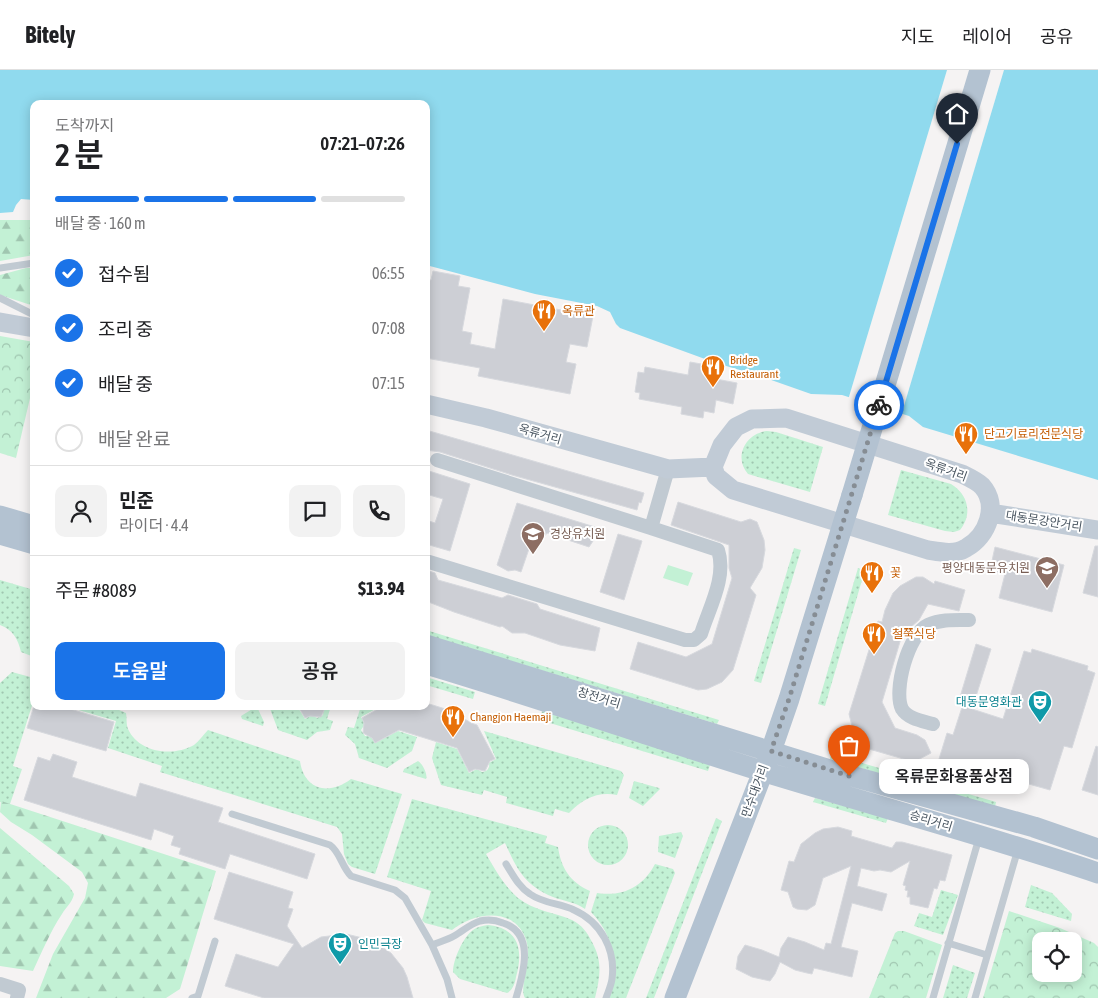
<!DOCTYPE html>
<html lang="ko">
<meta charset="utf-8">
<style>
:root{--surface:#fff;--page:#f2f2f2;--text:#202124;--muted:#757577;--line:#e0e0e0;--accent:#1a73e8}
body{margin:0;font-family:"Asap Condensed","Noto Sans KR",sans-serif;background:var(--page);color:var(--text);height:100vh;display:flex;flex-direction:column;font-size:19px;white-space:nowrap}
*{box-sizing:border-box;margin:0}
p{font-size:16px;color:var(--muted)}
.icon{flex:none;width:28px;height:28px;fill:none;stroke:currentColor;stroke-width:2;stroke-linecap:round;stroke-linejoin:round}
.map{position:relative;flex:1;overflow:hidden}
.panel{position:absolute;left:30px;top:30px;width:400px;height:610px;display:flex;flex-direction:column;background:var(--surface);border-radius:10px;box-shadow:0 2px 12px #0003}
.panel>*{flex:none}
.controls{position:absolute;left:1032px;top:862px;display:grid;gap:10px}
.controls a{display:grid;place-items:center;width:50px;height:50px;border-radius:10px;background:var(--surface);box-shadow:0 2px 12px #0003;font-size:25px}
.pin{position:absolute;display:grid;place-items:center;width:42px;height:42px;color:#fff;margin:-51px -21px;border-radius:50% 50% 50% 0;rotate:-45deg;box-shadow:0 0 5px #0007}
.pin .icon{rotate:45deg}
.courier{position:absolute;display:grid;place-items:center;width:50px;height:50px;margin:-25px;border:4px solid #1a73e8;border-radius:50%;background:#fff;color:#222;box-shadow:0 1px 6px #0007}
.bubble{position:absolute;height:35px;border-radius:10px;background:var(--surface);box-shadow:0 2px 12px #0003;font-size:16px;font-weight:600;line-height:35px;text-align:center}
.head em{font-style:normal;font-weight:600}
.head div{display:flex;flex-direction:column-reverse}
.head{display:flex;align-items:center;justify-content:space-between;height:85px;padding:0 25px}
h1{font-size:32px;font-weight:600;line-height:38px}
.bar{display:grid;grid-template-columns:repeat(4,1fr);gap:8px 5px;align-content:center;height:60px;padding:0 25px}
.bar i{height:6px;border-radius:4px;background:var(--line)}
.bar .selected{background:var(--accent)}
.bar p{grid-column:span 4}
.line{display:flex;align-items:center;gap:12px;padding:0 25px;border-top:1px solid var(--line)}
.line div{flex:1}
.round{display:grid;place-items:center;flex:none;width:52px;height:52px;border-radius:10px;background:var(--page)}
ol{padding:0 25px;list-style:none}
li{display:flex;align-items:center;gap:15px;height:55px}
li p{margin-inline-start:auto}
li .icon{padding:5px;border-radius:50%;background:var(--accent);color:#fff;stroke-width:4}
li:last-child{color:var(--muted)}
li i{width:28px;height:28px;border:2px solid var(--line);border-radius:50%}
.cta{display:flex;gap:10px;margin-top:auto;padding:10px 25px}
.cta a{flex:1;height:58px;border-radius:10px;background:var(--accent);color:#fff;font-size:20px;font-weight:600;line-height:58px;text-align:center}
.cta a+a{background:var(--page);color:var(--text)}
header{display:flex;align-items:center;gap:30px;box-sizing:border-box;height:70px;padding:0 25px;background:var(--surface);border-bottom:1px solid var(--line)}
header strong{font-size:24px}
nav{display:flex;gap:28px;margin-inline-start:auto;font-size:18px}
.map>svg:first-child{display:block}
.grass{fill:url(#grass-dots)}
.forest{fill:url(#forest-firs)}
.park{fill:url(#park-crowns);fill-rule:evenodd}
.garden{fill:#c3f1d5}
.water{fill:#90daee}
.pier{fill:#f5f3f3}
.building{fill:#cdcfd5;stroke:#d7d9de}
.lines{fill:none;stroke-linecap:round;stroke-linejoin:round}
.lane{stroke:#c1cad2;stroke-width:7}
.street{stroke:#c1cad2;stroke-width:14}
.secondary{stroke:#c1cbd6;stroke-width:19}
.primary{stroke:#b3c2d1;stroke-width:21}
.primary-bridge{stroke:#b3c2d1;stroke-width:21}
.done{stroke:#868d94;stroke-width:5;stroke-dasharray:0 9}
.route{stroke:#1a73e8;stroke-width:6}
.labels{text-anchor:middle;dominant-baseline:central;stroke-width:4;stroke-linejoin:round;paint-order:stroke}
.food-label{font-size:12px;fill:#c56008;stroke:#fff;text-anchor:start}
.street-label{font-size:12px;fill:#4a5661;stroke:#fff}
.education-label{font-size:12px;fill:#785e54;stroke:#fff;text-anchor:start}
.culture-label{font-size:12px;fill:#0d838f;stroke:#fff;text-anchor:end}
</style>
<header>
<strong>Bitely</strong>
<nav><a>지도</a><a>레이어</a><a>공유</a></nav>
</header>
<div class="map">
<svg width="1098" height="928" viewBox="0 0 1098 928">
<defs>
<pattern id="grass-dots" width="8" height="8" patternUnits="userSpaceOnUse" patternTransform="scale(1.25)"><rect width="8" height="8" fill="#c3f1d5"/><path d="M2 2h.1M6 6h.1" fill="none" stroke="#a0c6b0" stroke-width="1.8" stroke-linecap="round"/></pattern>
<pattern id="forest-firs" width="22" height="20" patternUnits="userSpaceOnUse" patternTransform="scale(1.25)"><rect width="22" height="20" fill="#c3f1d5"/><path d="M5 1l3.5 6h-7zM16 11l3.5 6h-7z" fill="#a0c6b0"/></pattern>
<pattern id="park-crowns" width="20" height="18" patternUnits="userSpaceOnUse" patternTransform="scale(1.25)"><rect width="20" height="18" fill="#c3f1d5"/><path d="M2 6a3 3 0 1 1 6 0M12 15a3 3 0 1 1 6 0" fill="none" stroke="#a0c6b0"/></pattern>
</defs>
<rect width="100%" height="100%" fill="#f5f3f3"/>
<path class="grass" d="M767,361L776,362L823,377L810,422L748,404C733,387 746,363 767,361Z
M901,400L951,414C968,424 973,444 960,460L954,462L945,461L888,445Z
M794,478L801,480L761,613L754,611Z
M858,498L865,500L825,636L818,634Z
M0,510L34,520V541L32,543L34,546V587L21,582C18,569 13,560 0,555Z
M426,560L719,650L717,654L426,565Z
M12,602L34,608V629L13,696L22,699L10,734L0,732V613Z
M426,607L475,622L473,629L426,615Z
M65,636H120L119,640L126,643C127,648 126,654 128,659C139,683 173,687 194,675C199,671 203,665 208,660L300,691C304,720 329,726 351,709L402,724L375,804L352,797L348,794L344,784L342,764L337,757L160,702L162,696L108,678L116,651Z
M269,636H297L305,649L312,645L317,648L323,645L324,639L331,636L327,649L333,651L330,660L317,662L307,670L278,660Z
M361,636H381L361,647L365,654L361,660L365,666H371L375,673L398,661L417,667L412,681L387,698L359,688L355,674L345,665L348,657L354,658Z
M254,638L258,639L264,652L263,656L242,649L241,646Z
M542,641L711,692L708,701L540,650Z
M484,661L621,701L624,705L617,725C598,721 582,729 569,743L555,739L553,746L506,733L507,727L484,720L482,725L441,715L432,688L436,672L457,679L469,703L477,699L482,702C487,701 490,699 489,693L496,689Z
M831,684L996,732L995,737L830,689Z
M418,691C423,694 428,705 426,709L403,702L404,699Z
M634,711L659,718L660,719L643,736L629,728Z
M815,728L888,748L886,753L813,732Z
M412,729L547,766L545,773L558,777C561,798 570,812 590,821L585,839C576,832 563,831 553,827C524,815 517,799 505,773L486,784C495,799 504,816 518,828C534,841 554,842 572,850C582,855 587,862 592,872C603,892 600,907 595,928H525C518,918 534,888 525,867C512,836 473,843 452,860L425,853L422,850L423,847L431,821L387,807Z
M716,748L722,751L654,928H646Z
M588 775a20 20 0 1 1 40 0a20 20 0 1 1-40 0Z
M681,762L683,766L675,788L658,782L659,766Z
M655,794L673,799L675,803L626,928H609C612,891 619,872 591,842L597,823C623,827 643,817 655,794Z
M1031,815L1052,823L1072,844L1071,851L1025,837Z
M941,820L958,825L943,865L914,856L919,843L932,847Z
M488,855C518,858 524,879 516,907C515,913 513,920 507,923L460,909L453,902C453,890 463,867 473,860C477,857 482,856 488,855Z
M953,895L975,903L967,928H943Z"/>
<path class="forest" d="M0,150H34V185L0,191Z
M26,198H34V236L0,225V205Z
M1,731L216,801L180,919L166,928H36L53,884L85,828L88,813L82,802L32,765L11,752L0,742Z
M0,758L69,816L74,824C72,833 66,837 62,844C50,862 42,882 33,901L0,896Z"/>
<path class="park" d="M0,266L34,272V311L16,388L0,383Z
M1009,841L1060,858L1094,873L1098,877V928H983ZM1074,871V904H1041V871Z
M898,861H904L942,875L926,928H869L895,863Z"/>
<path class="garden" d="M668,495L693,503L688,516L663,508Z"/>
<path class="water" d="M0,0H1098V410L923,357L909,346L842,325L811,324L757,305L716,293L620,258L616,254L610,242L597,236L535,224L426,195V34H34V130L21,129L16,135L13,142L0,143Z"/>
<path class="pier" d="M947,0H1004L901,346L848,330Z"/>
<path class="building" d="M433,201L460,206L458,216L470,218L462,261L472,263L470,274L495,279L503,229L593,246L587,277L570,274L566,292L576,294L570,324L478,306L480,298L426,288V210H431Z
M690,292L718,297L716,309L737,313L733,334L716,330L714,343L704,341L703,348L681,344L682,337L639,329L640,323L635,322L638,302L644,303L645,297L688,305Z
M426,360L644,423L641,433L639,432L637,440L512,405L440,382L426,380Z
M429,401L470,414L450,481L426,474V450L435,453L443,429L426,424V411Z
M678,432L741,452L750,449L757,452L764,470L765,480L762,498L750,518L756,525L733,600L722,612L707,619L698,620L630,599L638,572L686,587L712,574L732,508L729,498V475L671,455Z
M517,433L595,457V468L589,477L547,463L541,471L531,473L521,502L515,500L508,501L497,495Z
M618,464L642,471L624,530L600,522Z
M1095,476H1098V527L1083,523Z
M995,477L1064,495L1052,542L999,528L1005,504L990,500Z
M426,500L435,503L438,510L502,528L508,525L537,534L540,539L600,558L595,581L560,575L525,563H512L502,556L500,557L454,542L426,531Z
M916,507H923L934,514L935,511L965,520L959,541L928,534L919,550L902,565L882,632L895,658L917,665L925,670L931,683L914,692L869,679L862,674L853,660L849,644L878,551L882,552L885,540L893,523L900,516Z
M976,574L991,579L972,639L1003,649L1024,581L1031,583L1032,579L1088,596L1087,600L1095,603L1072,678L1064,676L1050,720L979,700L975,711L948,703L947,705L935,702L947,663L953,665L965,628L960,627Z
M426,633L452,641L471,653L477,655L495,689L490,691L485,701L475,699L469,702L457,678L399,660L375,673L372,668L363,663L364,653L362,648L383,636H426Z
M34,636H60L114,652L106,681L27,658Z
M298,636H326L321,647L310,646L305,648Z
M1096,676L1098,677V725L1082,720Z
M53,684L77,692L72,707L136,727L140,713L223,738L218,752L315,784L307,809L230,784L225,799L179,784L181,778L171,775L174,766L154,759L151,770L24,730L38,687L50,691Z
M838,757L852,761L851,766L892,778L896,772H902L952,785L945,811L940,810L937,819L934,818L928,838L910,834V827H907L908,821L905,820L906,816L903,815L910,791L891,802L880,800L874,801L861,798L857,816L887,824L882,841L852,833L841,877L858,881L852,907L814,898L812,904L807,903L795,900L780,892L775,904L770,911L752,907L736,899L738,886L745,875L762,880L779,887L781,878L788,867L805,872L824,880L826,873L831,874L851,796L823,808L815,835L807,840L797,839L793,837L788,822L781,820L789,791L794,792L801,774L815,763L823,759Z
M229,802L293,822L288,838L293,839L287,856L302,878L321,867L346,864L371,870L391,883L403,898L407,907L413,928H264L225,916L236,884L278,897L294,874L214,849Z"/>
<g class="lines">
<path class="lane" d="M0,198L34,193
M0,228L34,245
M232,744L330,775C340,782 342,797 351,806L395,820L405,828L432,875
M506,794C513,805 519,817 530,824C544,834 560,833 574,840C601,852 616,880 612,909C611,916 608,922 606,928
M948,873L987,885
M192,928L198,926L215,871
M452,928L447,909L432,875C439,872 447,870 454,866C463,861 470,854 480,851C488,849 496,850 503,853C536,863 523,905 516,928
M933,928L979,768
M975,928L1018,779"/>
<path class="street" d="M437,390L651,458
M426,491L685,570H694L701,564C709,538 727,507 718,480L651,458L668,399
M933,654C923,651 908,649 902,639C893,621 908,564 928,555C941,549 955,550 969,550
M0,914L19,920L17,928"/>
<path class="secondary" d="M0,252L34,258
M426,334L486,348L668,399L713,397
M786,348L962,404C968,407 977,411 982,416C999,435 988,466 966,478C955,485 941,482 928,480L733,420L716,406L713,397L722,375L736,357L752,349Z
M990,443L1098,460"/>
<path class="primary" d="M0,446L34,456
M0,464L34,474
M426,575L830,700L1034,757L1098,779
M426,594C540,628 652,667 765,702C876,736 988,766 1098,803
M675,928L771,681L789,629L852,425"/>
<path class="primary-bridge" d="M852,425L980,0"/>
</g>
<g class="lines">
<path class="done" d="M849,706L771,681L789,629L879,335"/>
<path class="route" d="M879,335L957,74"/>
</g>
<defs>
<g id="restaurant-pin" transform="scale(1.25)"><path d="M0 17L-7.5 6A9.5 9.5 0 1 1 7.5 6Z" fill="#e8710a" stroke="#fff"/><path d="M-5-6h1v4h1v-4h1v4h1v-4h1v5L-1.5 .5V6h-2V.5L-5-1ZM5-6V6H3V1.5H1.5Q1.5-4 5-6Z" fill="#fff"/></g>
<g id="school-pin" transform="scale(1.25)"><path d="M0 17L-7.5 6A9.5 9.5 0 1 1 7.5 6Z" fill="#8d6e63" stroke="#fff"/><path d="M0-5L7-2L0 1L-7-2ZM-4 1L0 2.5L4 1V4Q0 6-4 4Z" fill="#fff"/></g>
<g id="theatre-pin" transform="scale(1.25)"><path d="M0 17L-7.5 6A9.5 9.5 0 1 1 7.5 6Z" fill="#0f9aa8" stroke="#fff"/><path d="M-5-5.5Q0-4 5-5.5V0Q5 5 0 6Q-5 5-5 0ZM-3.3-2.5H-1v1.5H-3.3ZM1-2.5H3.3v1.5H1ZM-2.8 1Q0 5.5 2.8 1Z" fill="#fff"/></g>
</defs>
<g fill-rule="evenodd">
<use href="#restaurant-pin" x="544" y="241"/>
<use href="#restaurant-pin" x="713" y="297"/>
<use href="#restaurant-pin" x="966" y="364"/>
<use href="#school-pin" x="533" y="464"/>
<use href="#school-pin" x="1047" y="498"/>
<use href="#restaurant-pin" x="872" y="503"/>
<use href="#restaurant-pin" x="874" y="564"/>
<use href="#theatre-pin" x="1040" y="632"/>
<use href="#restaurant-pin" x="453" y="647"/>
<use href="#theatre-pin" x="340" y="874"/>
</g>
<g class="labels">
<g class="food-label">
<text x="562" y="241">옥류관</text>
<text x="730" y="290">Bridge<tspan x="730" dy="14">Restaurant</tspan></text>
<text x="984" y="364">단고기료리전문식당</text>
<text x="890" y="503">꽃</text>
<text x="892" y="564">철쭉식당</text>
<text x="470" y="647">Changjon Haemaji</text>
</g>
<g class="street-label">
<text transform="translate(540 364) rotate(16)">옥류거리</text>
<text transform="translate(946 400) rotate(20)">옥류거리</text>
<text transform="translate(1044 451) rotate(9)">대동문강안거리</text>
<text transform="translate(599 628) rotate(17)">창전거리</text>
<text transform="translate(755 721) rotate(-70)">만수대거리</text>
<text transform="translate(931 751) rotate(17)">승리거리</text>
</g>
<g class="education-label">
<text x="550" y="464">경상유치원</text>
<text x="1030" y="498" text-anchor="end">평양대동문유치원</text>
</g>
<g class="culture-label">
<text x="1022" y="632">대동문영화관</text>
<text x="358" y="874" text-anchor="start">인민극장</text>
</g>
</g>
</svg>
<div class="controls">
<a><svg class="icon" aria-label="locate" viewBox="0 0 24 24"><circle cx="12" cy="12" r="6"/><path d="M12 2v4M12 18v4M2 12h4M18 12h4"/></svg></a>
</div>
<div class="pin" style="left:849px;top:706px;background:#ea580c"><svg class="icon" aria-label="bag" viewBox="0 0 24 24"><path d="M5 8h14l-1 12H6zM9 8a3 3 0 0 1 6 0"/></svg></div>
<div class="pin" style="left:957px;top:74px;background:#1f2937"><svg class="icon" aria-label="home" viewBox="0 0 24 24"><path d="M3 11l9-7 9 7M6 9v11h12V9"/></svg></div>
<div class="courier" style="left:879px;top:335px"><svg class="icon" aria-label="bike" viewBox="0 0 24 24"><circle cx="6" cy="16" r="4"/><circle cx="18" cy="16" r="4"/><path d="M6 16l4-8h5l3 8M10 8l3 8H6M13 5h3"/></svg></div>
<div class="bubble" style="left:879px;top:689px;width:150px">옥류문화용품상점</div>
<section class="panel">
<div class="head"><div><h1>2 분</h1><p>도착까지</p></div><em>07:21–07:26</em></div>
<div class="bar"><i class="selected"></i><i class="selected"></i><i class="selected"></i><i></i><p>배달 중 · 160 m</p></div>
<ol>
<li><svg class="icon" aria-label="check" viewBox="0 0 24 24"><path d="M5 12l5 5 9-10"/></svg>접수됨<p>06:55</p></li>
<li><svg class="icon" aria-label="check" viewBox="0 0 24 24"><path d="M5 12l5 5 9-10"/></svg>조리 중<p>07:08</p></li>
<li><svg class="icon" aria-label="check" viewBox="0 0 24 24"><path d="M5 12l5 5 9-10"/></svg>배달 중<p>07:15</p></li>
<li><i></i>배달 완료</li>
</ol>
<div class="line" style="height:90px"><a class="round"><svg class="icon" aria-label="person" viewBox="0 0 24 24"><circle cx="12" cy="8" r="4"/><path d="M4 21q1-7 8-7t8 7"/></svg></a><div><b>민준</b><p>라이더 · 4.4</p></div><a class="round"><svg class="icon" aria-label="chat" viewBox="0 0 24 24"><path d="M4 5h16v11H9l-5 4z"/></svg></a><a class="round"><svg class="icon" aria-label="phone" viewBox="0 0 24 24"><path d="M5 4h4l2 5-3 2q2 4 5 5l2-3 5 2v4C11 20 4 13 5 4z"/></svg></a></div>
<div class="line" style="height:65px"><div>주문 #8089</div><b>$13.94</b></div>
<div class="cta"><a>도움말</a><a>공유</a></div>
</section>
</div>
